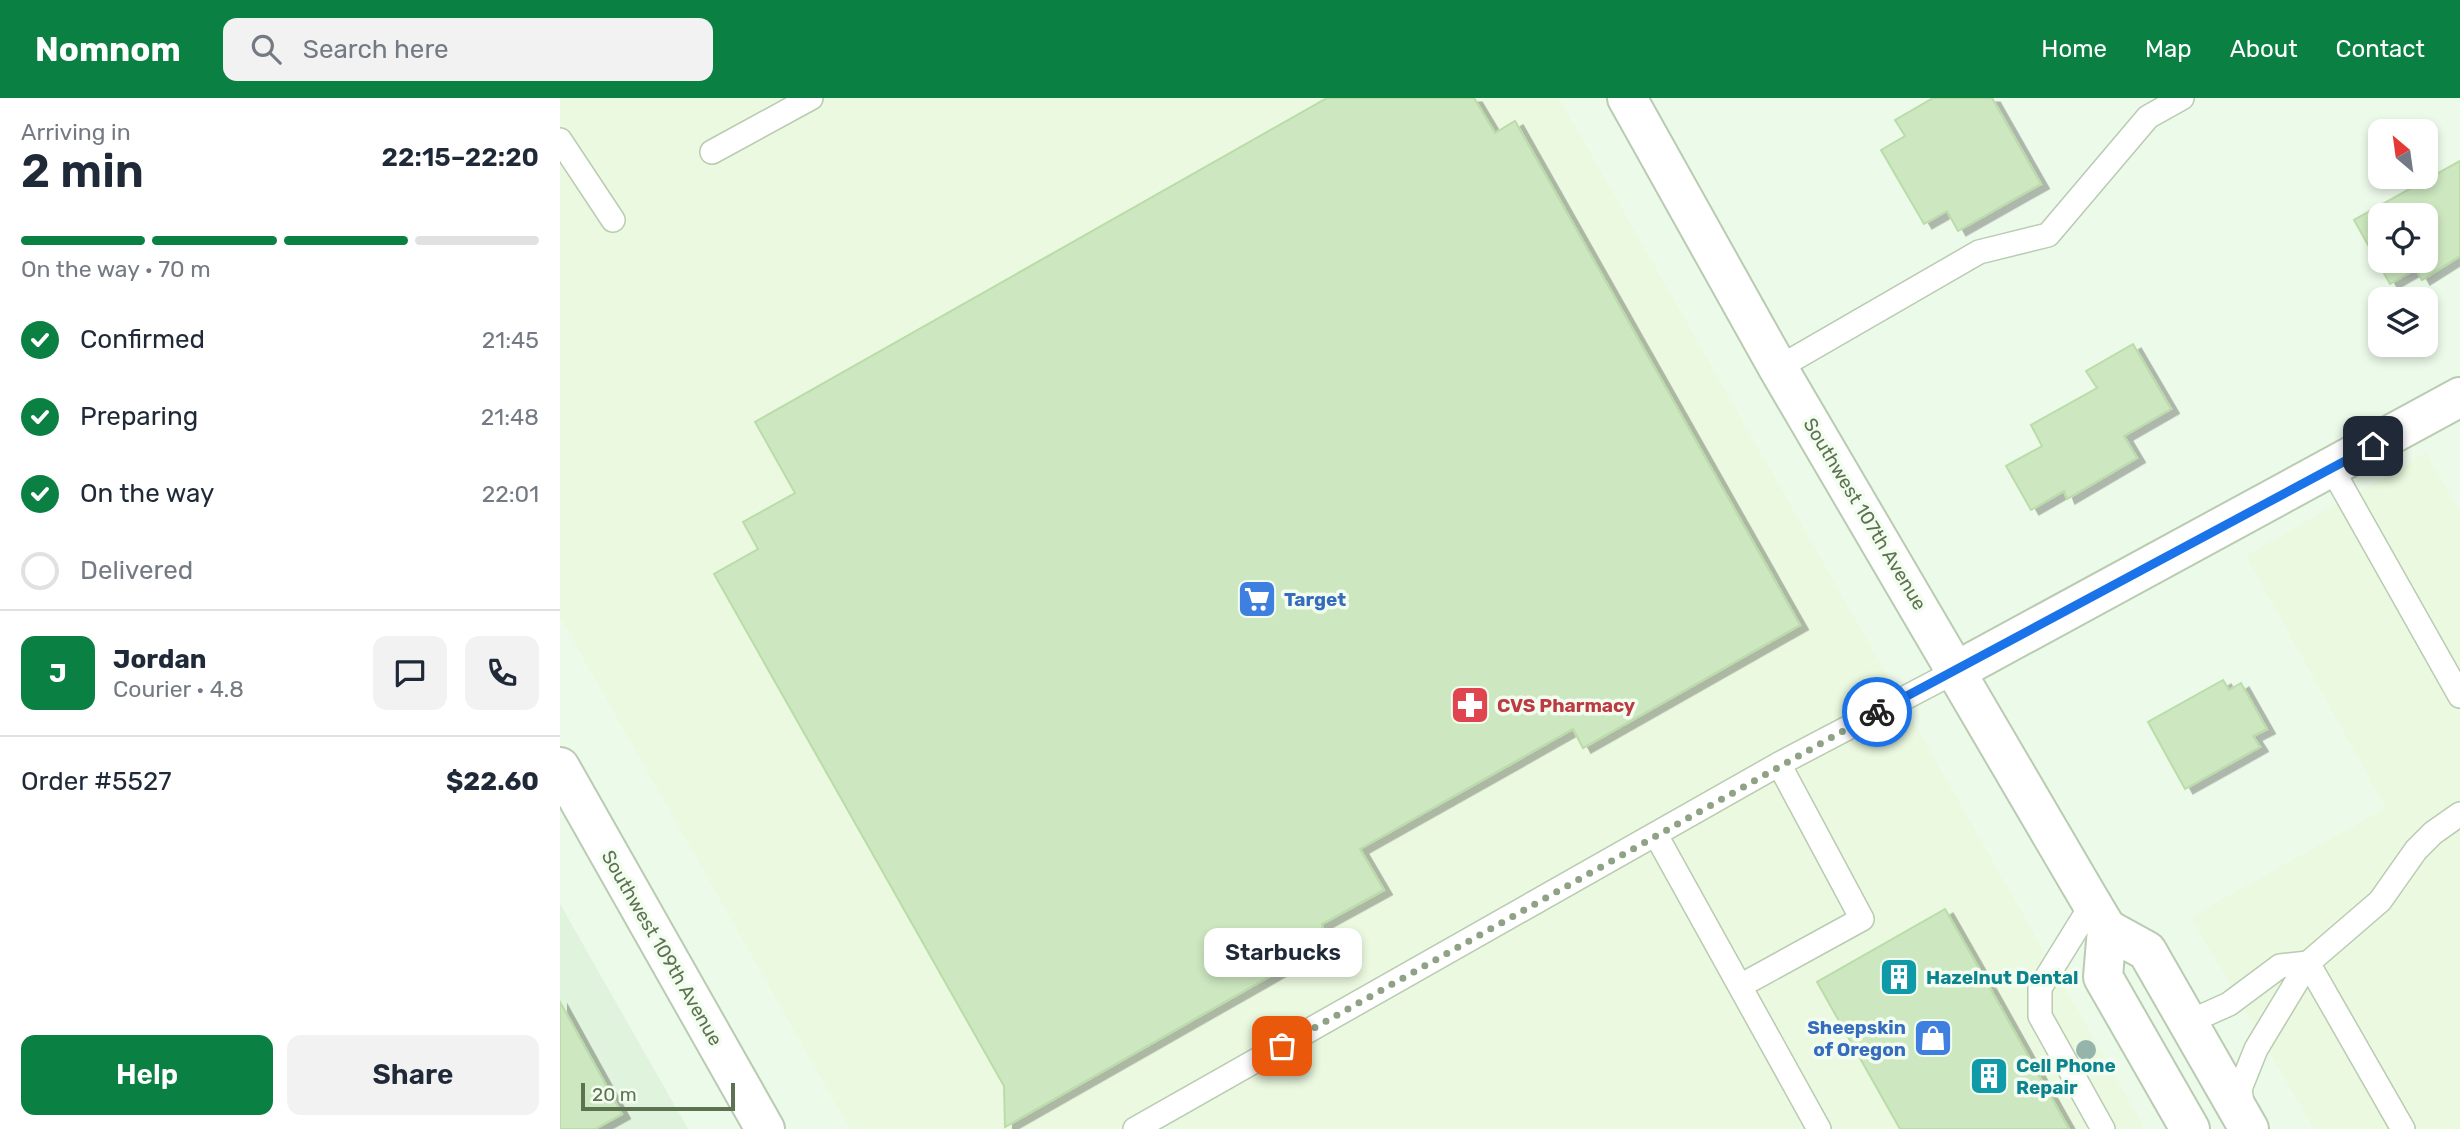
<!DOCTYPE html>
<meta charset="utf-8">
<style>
:root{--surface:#fff;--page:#f2f2f3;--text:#1f2937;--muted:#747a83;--line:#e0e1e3;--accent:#0b8043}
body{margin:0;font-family:Rubik,sans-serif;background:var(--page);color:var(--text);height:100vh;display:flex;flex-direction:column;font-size:26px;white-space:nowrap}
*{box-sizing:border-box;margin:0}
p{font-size:23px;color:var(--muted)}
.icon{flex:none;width:38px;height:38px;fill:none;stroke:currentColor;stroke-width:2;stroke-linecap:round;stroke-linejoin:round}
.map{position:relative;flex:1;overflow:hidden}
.details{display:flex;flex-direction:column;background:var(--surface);width:560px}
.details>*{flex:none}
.needle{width:46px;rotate:331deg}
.buttons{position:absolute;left:1808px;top:21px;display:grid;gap:14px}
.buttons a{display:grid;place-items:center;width:70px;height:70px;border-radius:14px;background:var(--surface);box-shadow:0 4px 10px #0003;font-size:35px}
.scale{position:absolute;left:21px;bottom:18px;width:154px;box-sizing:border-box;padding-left:7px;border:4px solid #5d7250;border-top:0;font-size:19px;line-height:24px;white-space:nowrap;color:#5d7250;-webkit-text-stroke:5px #f2fdf0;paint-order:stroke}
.pin{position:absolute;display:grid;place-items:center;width:60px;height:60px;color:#fff;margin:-30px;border-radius:14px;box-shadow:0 4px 10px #0006}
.courier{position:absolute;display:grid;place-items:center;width:70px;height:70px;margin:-35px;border:5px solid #1a73e8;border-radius:50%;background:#fff;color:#222;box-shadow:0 2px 9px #0007}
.bubble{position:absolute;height:49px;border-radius:14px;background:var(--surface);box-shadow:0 4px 10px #0003;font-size:23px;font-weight:600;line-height:49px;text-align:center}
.summary em{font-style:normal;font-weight:600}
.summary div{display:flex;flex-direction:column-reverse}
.summary{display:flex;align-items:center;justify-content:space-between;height:119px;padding:0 21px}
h1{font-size:46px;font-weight:600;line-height:52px}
.bar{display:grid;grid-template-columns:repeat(4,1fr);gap:10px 7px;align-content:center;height:84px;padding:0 21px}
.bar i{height:9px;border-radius:5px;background:var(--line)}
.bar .current{background:var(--accent)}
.bar p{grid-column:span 4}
.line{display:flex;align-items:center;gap:18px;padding:0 21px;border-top:2px solid var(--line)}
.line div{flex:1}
.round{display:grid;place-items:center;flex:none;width:74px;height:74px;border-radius:14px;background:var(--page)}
ol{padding:0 21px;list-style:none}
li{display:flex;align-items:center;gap:21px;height:77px}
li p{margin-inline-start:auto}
li .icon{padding:7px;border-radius:50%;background:var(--accent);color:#fff;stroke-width:4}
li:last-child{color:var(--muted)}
li i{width:38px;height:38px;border:4px solid var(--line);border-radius:50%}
.button{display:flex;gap:14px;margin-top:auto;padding:14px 21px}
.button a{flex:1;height:80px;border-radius:14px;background:var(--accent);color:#fff;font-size:28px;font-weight:600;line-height:80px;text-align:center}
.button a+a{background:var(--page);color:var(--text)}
header{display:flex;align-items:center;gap:42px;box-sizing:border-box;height:98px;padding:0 35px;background:var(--accent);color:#fff}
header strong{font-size:33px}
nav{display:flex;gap:38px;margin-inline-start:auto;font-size:24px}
.search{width:490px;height:63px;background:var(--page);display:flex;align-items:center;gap:18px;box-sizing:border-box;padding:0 24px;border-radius:14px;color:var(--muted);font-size:26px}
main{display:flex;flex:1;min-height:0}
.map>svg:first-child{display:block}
.residential{fill:#e0f3dc}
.commercial{fill:#eaf9df}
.building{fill:#cde7c0;stroke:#badda8;stroke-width:2;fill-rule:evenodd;filter:url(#shadow)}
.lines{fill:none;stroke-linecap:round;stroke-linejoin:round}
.service-casing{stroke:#b9cbb1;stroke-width:26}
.minor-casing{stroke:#b9cbb1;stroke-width:42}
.tertiary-casing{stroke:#b9cbb1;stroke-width:42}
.service{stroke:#fff;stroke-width:23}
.minor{stroke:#fff;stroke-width:38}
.tertiary{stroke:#fff;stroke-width:38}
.tree{fill:#95b4ac}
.done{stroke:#8fa286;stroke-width:7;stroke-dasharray:0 12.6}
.route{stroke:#1a73e8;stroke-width:9}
.labels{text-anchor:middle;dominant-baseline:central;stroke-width:7;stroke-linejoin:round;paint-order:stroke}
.street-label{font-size:19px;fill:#5d7250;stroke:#f2fdf0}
.shop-label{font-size:19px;font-weight:bold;fill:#366cbe;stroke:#f2fdf0;text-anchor:start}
.health-label{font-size:19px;font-weight:bold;fill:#be3a42;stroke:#f2fdf0;text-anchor:start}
.culture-label{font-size:19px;font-weight:bold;fill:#0d838f;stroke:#f2fdf0;text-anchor:start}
</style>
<header>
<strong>Nomnom</strong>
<div class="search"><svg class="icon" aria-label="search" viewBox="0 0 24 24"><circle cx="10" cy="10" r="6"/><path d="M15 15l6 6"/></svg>Search here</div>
<nav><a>Home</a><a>Map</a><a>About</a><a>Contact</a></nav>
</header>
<main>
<section class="details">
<div class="summary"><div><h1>2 min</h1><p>Arriving in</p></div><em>22:15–22:20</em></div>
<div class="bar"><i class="current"></i><i class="current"></i><i class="current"></i><i></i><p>On the way · 70 m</p></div>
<ol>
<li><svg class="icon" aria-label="check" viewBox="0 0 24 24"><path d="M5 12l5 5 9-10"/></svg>Confirmed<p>21:45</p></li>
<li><svg class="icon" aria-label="check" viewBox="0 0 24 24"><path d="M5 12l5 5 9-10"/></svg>Preparing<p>21:48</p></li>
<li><svg class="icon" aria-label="check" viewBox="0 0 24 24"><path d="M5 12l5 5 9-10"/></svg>On the way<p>22:01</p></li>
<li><i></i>Delivered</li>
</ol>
<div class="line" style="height:126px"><b class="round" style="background:var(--accent);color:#fff">J</b><div><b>Jordan</b><p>Courier · 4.8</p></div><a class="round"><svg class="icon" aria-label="chat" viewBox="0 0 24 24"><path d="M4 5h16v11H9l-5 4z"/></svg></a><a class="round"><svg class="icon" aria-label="phone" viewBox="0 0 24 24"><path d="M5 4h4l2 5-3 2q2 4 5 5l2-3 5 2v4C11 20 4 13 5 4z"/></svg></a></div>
<div class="line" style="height:91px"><div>Order #5527</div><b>$22.60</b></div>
<div class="button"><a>Help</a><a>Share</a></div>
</section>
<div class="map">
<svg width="1900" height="1031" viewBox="0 0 1900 1031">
<defs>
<filter id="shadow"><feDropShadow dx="8" dy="4.5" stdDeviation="0" flood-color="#0004"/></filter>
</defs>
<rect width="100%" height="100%" fill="#ecfaea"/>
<path class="residential" d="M0,806L128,1031H0Z"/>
<path class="commercial" d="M0,0H999L1585,1031H290L0,519Z
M1866,355L1900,414V1031H1754L1631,819L1826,710L1686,458Z"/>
<path class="building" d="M767,0H914L935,35L955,23L1240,527L1023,650L1013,631L800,751L824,792L762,826L763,848L445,1029L444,988L154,476L198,451L183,424L235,395L195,324Z
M1373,0H1432L1481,86L1398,133L1387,113L1364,126L1321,52L1345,38L1335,22Z
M1900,63V158L1862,182L1856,171L1830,186L1794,122ZM1820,117H1866V163H1820Z
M1573,246L1611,311L1564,338L1577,360L1507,401L1504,393L1471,412L1446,368L1482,348L1471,327L1537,290L1526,273Z
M1663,582L1669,592L1681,585L1707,631L1693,638L1700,649L1625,691L1588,624Z
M1385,811L1421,874L1509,1031H1340L1257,884Z
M0,904L62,1016L35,1031H0Z"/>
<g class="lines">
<g class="service-casing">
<path id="service" d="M0,42L53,122
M152,54L251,0
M1218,270L1419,154L1488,137L1588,19L1622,0
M1772,371L1900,598
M1096,737L1259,1031
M1532,806L1480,890V918L1543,1031
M1748,865L1843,1031
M1180,888L1302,821L1219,666
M1629,924L1669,906L1720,868L1748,865
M1683,1011L1680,991L1696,951L1748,865L1820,803L1856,752L1873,735L1900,716
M575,1031L1219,666L1398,572"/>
</g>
<g class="minor-casing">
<path id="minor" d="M1067,0L1218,270L1532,806
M1398,572L1900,299
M0,669L205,1031
M1630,1031L1543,879L1547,831L1587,853L1689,1031"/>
</g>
<g class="tertiary-casing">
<path id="tertiary" d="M1532,806L1547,831"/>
</g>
<use href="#service" class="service"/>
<use href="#minor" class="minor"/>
<use href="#tertiary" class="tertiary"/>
</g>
<circle class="tree" cx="1526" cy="952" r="10"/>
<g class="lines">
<path class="done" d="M722,948L1317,614"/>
<path class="route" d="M1317,614L1813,348"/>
</g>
<defs>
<g id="supermarket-square" transform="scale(2.0125)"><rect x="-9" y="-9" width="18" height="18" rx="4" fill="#3f7fe0" stroke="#f2fdf0"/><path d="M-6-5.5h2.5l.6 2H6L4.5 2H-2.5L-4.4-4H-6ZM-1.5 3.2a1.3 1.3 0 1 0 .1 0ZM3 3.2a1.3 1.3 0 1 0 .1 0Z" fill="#fff"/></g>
<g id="pharmacy-square" transform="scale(2.0125)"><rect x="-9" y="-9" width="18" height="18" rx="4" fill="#e0444e" stroke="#f2fdf0"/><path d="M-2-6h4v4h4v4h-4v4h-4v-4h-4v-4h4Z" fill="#fff"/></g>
<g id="building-square" transform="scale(2.0125)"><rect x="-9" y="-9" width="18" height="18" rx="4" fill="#0f9aa8" stroke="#f2fdf0"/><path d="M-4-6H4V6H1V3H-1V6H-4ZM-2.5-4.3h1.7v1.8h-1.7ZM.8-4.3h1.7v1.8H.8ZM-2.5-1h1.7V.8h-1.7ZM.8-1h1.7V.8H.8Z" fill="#fff"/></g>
<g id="shop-square" transform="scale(2.0125)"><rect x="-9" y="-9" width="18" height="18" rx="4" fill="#3f7fe0" stroke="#f2fdf0"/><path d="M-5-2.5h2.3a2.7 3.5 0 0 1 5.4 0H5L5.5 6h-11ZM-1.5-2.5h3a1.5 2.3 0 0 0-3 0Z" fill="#fff"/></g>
</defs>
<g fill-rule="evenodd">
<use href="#supermarket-square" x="697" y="501"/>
<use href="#pharmacy-square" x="910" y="607"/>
<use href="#building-square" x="1339" y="879"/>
<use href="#shop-square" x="1373" y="940"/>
<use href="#building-square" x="1429" y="978"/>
</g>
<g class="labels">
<g class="street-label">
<text transform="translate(1305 416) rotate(59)">Southwest 107th Avenue</text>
<text transform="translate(102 850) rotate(60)">Southwest 109th Avenue</text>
</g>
<g class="shop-label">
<text x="724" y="501">Target</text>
<text x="1346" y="929" text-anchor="end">Sheepskin<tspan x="1346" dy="22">of Oregon</tspan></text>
</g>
<g class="health-label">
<text x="937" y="607">CVS Pharmacy</text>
</g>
<g class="culture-label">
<text x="1366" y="879">Hazelnut Dental</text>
<text x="1456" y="967">Cell Phone<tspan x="1456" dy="22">Repair</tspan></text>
</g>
</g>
</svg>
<div class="buttons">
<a><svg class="needle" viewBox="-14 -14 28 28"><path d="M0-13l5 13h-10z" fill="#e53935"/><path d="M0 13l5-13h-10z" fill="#747a83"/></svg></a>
<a><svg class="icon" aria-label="locate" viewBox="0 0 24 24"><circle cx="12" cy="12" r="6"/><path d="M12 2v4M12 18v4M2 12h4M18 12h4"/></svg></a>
<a><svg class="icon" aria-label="layers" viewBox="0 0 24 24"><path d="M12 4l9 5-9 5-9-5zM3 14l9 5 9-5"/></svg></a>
</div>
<div class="scale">20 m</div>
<div class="pin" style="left:722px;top:948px;background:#ea580c"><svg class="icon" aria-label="bag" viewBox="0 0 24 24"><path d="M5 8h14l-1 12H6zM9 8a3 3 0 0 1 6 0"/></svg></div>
<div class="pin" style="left:1813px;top:348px;background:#1f2937"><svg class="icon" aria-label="home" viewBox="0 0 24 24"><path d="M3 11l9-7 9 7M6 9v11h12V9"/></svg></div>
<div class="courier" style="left:1317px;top:614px"><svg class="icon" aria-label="bike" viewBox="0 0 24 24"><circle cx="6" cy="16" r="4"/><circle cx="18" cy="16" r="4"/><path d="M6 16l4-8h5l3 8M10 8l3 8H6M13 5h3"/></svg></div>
<div class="bubble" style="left:644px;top:830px;width:158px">Starbucks</div>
</div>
</main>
